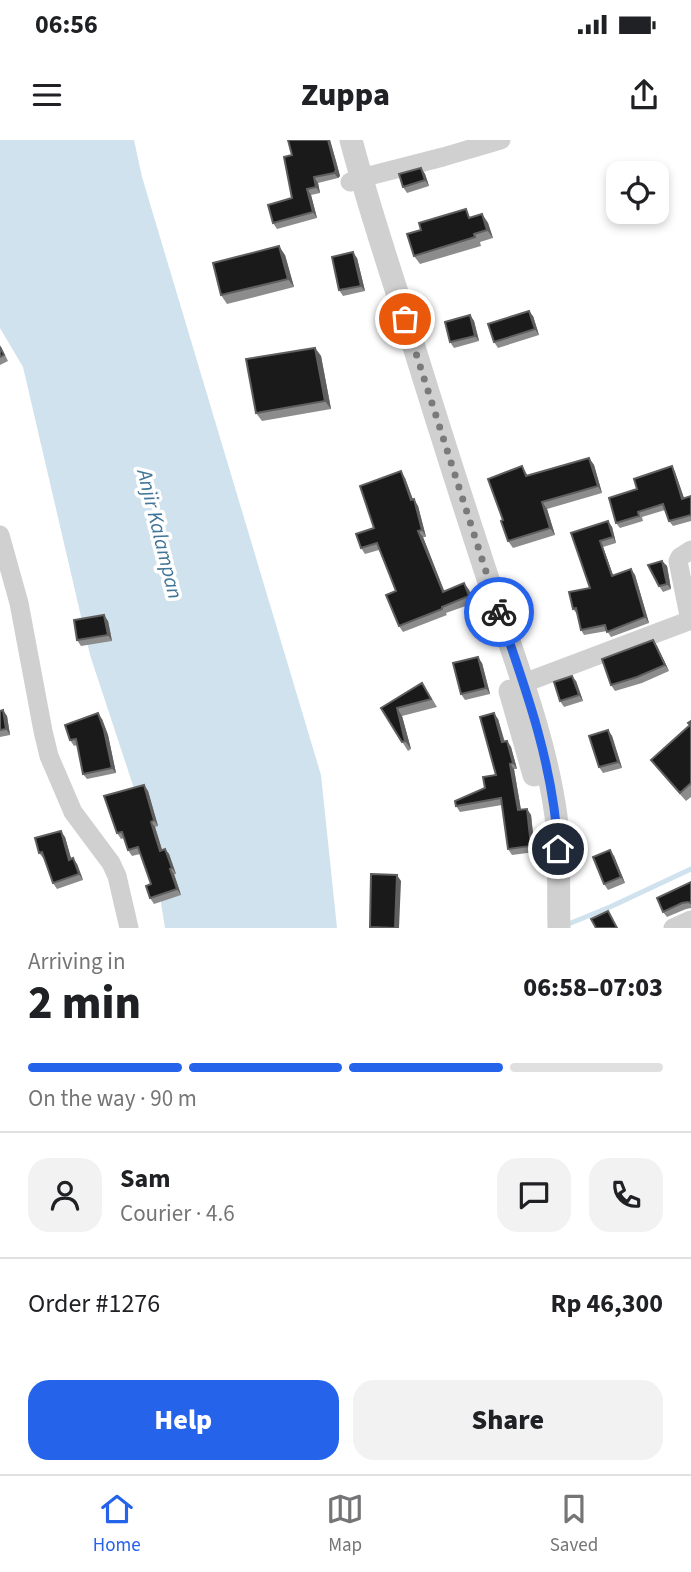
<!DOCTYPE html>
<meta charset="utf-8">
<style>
:root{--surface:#fff;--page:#f2f2f2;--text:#202124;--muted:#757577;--line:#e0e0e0;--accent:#2563eb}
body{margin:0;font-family:"Source Sans 3",sans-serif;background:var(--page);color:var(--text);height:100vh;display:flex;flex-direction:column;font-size:26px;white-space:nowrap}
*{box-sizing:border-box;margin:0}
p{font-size:23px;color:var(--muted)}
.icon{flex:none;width:38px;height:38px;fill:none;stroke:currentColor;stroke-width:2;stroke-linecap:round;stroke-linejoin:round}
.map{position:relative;height:788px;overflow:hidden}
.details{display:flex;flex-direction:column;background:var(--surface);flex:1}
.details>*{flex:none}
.controls{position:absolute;left:606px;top:21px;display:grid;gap:14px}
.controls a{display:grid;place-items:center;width:63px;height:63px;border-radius:14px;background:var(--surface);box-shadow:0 4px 10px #0003;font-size:35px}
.pin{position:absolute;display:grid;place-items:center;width:60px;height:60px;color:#fff;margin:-30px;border:4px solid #fff;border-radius:50%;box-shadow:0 2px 7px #0007}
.courier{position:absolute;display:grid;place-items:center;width:70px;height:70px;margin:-35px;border:5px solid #2563eb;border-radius:50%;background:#fff;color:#222;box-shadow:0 2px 9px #0007}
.headline em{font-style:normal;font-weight:800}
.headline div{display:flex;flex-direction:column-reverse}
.headline{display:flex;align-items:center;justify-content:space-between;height:119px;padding:0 28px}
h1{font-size:46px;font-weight:800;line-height:52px}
.bar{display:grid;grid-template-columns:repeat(4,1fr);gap:10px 7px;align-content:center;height:84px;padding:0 28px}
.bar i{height:9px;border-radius:5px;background:var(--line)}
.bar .active{background:var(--accent)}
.bar p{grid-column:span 4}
.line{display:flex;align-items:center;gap:18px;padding:0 28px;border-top:2px solid var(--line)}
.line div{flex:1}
.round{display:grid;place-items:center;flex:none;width:74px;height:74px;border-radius:21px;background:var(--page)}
.action{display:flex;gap:14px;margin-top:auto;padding:14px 28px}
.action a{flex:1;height:80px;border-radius:21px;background:var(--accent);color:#fff;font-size:28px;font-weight:800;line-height:80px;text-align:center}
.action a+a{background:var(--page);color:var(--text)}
.status{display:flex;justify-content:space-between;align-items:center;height:49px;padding:0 35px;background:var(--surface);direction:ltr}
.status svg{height:19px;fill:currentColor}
header{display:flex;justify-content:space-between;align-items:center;height:91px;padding:0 28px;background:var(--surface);font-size:32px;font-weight:800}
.tab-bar{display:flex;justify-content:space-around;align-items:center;height:98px;border-top:2px solid var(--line);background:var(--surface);font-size:19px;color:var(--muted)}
.tab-bar a{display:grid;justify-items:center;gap:4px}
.tab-bar .active{color:var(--accent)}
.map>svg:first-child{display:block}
.water{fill:#cfe2ee}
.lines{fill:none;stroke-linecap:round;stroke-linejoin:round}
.stream{stroke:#cfe2ee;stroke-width:5}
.minor{stroke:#d0d0d0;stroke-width:19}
.tertiary{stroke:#d0d0d0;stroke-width:23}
.wall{fill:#8c8c8c}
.shaded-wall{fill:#5f5f5f}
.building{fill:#1a1a1a;stroke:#5f5f5f;stroke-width:2}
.done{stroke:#7a7a7a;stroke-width:7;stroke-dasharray:0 12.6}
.route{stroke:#2563eb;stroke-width:9}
.labels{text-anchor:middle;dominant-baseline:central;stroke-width:7;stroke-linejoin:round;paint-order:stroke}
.water-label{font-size:21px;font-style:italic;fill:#3f7597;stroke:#fff}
</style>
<div class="status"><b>06:56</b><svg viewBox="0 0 49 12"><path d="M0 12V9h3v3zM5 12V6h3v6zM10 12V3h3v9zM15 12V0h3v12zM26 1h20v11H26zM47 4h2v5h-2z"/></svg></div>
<header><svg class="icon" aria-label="menu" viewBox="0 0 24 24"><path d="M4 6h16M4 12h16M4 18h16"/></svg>Zuppa<svg class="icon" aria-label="share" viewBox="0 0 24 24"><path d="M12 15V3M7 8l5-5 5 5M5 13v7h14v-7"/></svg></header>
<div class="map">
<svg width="691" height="788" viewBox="0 0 691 788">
<rect width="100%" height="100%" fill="#fff"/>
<path class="water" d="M0,0H134L142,37L321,635L337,788H165L151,700L90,515L23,227L0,188Z"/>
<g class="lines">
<path class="stream" d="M566,785L610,767L691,729"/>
<path class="minor" d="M350,42L361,38L443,17L501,0
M0,395L19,463L43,591L49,616L73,672L111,723L117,736L129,788
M690,481L678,421L680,417L691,410
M524,543L691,480
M673,788L691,780"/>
<path class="tertiary" d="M351,0C366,57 384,112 402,168C430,259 459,351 489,442C514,519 545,595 556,676C560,713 558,751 559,788
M510,551L534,635"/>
</g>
<path class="wall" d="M288,0H330L340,36L338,38L318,43L320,53L311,55L317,78L277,89L273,83L292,58V15Z
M421,28L425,34L429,46L407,53L403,47Z
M482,74L488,83L493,98L480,102L481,106L420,124L414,116L472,77Z
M285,115L294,147L227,164L221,155Z
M357,118L365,151L343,156L339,150Z
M470,175L474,181L479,201L454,208L450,202Z
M533,176L539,195L498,208L494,202Z
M0,205L8,221L0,225Z
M315,208L321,216L331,269L262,281L256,273Z
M589,318L594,325L602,353L547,369L555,395L513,408L508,401L503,380L522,326L528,336Z
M672,326L675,332L684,358L691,356V381L673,386L669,381L665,370L642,377L643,381L620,388L616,383Z
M405,338L413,360L418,366L426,397H423L444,451L464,443L469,450L474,463L446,473L447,475L403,492L399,486L396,451L379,410L365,414L361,408Z
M608,381L612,387L616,403L603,407L613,435L631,429L635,435L649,483L611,497L607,491L584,495L581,490L577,474L573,469L590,448L571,393Z
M662,421L667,426L671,449L663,452L659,446Z
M108,481L112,501L81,506L77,500Z
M653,500L657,506L669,531L642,543L615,551L611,545Z
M482,523L490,554L465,560L461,554Z
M576,541L583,561L564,567L560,561Z
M428,552L437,567L402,576L411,609L408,611L381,568Z
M0,571L7,576L10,595L0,597Z
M102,579L108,595L116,633L87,639L83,634L77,605L74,606L70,600Z
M498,579L505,602L507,601L511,607L517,629H514L521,670L527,669L531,675L535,712L512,715L508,709L502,665L460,672L456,666L485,648L496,635Z
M691,581V657L686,661L657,628L651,620L690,585Z
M608,590L612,596L622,628L603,633L599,627Z
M144,645L148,651L158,686L155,687L162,710L165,709L169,714L176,734H174L181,755L154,764L150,758L151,744L140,714L132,716L128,710L124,698L121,699L117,693Z
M65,697L71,719L77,724L83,740L57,749L53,743L44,719L39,713Z
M614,716L625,743L608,750L604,744Z
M691,742V768L686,769L667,777L663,772Z"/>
<path class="shaded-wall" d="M328,0H330L336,21L340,36L338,38L334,33Z
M421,28L425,34L429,46L425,40Z
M314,37L318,43L320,53L316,47Z
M307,49L311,55L317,78L313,72Z
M482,74L488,83L493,98L487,90Z
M279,106L285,115L294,147L288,139Z
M353,112L357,118L365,151L361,146Z
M529,171L533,176L539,195L535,189Z
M470,175L474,181L479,201L475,196Z
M315,208L321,216L331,269L325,261Z
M589,318L594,325L602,353L598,346Z
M672,326L675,332L686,364L682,359Z
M401,331L405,338L415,365L414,359L418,366L426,397L422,390Z
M542,362L547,369L555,395L550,388Z
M608,381L612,387L616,403L613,397Z
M418,391L423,397L447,458L443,452Z
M600,401L603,407L615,441L612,436Z
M662,421L667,426L671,449L667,444Z
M631,429L635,435L649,483L645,477Z
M464,443L469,450L474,463L469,456Z
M104,475L108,481L112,501L108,495Z
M653,500L657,506L669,531L665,525Z
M478,517L482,523L490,554L486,548Z
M572,536L576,541L583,561L579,555Z
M397,568L402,576L411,609L405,601Z
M3,570L7,576L10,595L6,589Z
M98,573L102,579L108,595L116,633L112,628Z
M494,573L498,579L506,608L502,602Z
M608,590L612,596L622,628L618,622Z
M507,601L511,607L517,629L513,623Z
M510,624L514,629L522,676L518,670Z
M144,645L148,651L158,686L154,680Z
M527,669L531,675L535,712L531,706Z
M151,682L155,687L164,716L160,711Z
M61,691L65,697L73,725L69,720Z
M165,709L169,714L176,734L172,728Z
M610,710L614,716L625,743L621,737Z
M73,718L77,724L83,740L79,734Z
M170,729L174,734L181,755L177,749Z
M397,735L401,741L399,788H395Z"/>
<path class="building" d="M288,0H328L336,30L334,33L314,37L316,47L307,49L313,72L273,83L268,65L292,58L284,17L292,15Z
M421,28L425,40L403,47L399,34Z
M466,69L469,78L482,74L487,90L474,94L475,97L414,116L407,94L421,90L419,83Z
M279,106L288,139L221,155L213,123Z
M353,112L361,146L339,150L332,117Z
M529,171L535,189L494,202L488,184Z
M470,175L475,196L450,202L445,182Z
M0,207L4,215L0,217Z
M315,208L325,261L256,273L246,219Z
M589,318L598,346L542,362L550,388L508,401L501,381L503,380L488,339L522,326L526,336Z
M672,326L682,359L691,356V375L669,381L663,364L638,372L639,376L616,383L609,358L637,349L634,339Z
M401,331L411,360L414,359L422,390L418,391L443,452L464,443L469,456L442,467V469L399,486L386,455L396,451L377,403L361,408L356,394L374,388L360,346Z
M608,381L613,397L600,401L612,436L631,429L645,477L607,492L605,485L581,490L576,468L573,469L569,452L590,448L571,393Z
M662,421L667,444L659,446L648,425Z
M104,475L108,495L77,500L74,480Z
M653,500L665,525L637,537L611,545L602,519Z
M478,517L486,548L461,554L453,523Z
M572,536L579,555L560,561L554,542Z
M422,543L431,559L397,568L405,601L402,602L381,568Z
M3,570L6,589L0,590V571Z
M98,573L104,590L112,628L83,634L76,599L70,600L65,585Z
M494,573L502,602L507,601L513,623L510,624L518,670L527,669L531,706L508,709L501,658L456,666L455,661L485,648L483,637L496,635L480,577Z
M691,581V643L680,653L651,620L690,585L688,583Z
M608,590L618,622L599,627L589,596Z
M144,645L154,680L151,682L160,711L165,709L172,728L170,729L177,749L150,758L146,746L151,744L138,707L128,710L122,692L117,693L104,656Z
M61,691L69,720L73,718L79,734L53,743L42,712L39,713L35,698Z
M610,710L621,737L604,744L593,717Z
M371,734L397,735L395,788L370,787Z
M691,742V763L688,762L682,763L663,772L657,758Z
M608,771L617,788H596L591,779Z"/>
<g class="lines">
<path class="done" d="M405,179L499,472"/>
<path class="route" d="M499,472C526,549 554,627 558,709"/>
</g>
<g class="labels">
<g class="water-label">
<text transform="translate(160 394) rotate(76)">Anjir Kalampan</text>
</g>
</g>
</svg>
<div class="controls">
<a><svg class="icon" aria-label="locate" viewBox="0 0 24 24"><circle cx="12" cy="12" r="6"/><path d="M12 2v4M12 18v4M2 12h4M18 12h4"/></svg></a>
</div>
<div class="pin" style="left:405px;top:179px;background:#ea580c"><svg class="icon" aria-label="bag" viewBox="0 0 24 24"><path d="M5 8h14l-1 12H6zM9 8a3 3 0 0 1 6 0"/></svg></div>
<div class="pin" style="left:558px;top:709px;background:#1f2937"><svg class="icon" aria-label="home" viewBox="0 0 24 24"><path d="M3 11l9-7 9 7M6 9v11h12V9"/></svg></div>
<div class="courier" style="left:499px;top:472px"><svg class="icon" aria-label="bike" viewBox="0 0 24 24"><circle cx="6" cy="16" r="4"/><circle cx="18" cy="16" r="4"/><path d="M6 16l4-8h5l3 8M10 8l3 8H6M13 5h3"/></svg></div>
</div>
<section class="details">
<div class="headline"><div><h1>2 min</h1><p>Arriving in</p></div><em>06:58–07:03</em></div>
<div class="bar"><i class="active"></i><i class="active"></i><i class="active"></i><i></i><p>On the way · 90 m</p></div>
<div class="line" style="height:126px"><a class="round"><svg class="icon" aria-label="person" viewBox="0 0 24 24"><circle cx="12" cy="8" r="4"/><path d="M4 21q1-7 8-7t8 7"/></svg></a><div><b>Sam</b><p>Courier · 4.6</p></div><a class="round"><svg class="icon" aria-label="chat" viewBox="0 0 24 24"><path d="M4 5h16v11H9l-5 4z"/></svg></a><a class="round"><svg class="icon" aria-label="phone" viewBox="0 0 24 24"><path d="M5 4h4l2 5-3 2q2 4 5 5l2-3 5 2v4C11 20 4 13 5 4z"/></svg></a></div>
<div class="line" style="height:91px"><div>Order #1276</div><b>Rp 46,300</b></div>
<div class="action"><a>Help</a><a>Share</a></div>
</section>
<nav class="tab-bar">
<a class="active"><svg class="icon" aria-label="home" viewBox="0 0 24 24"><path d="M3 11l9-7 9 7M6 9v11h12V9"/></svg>Home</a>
<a><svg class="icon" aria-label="map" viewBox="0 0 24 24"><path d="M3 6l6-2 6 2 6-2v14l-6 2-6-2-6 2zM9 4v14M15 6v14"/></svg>Map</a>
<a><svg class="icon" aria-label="saved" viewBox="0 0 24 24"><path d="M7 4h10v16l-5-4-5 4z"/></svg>Saved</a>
</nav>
